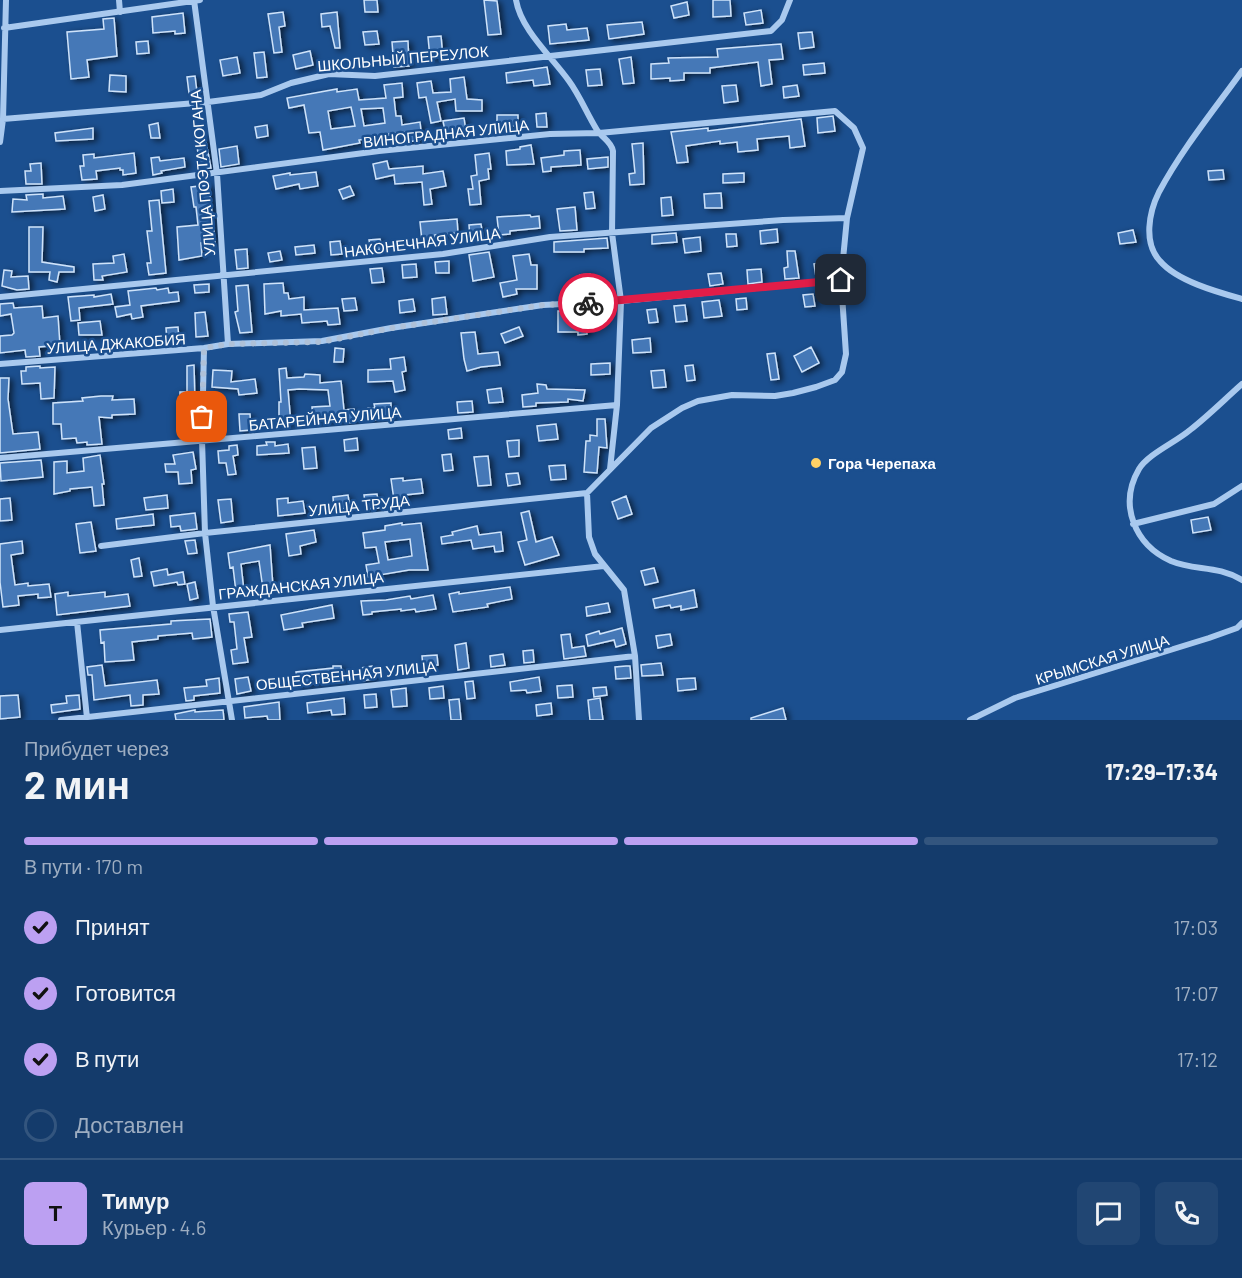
<!DOCTYPE html>
<html lang="ru">
<meta charset="utf-8">
<style>
:root{--surface:#143b6b;--page:#214673;--text:#f1f3f6;--muted:#9dadc1;--line:#33557e;--accent:#bca0f2}
body{margin:0;font-family:Barlow,sans-serif;background:var(--page);color:var(--text);height:100vh;display:flex;flex-direction:column;font-size:22px;white-space:nowrap}
*{box-sizing:border-box;margin:0}
p{font-size:20px;color:var(--muted)}
.icon{flex:none;width:33px;height:33px;fill:none;stroke:currentColor;stroke-width:2;stroke-linecap:round;stroke-linejoin:round}
.map{position:relative;height:720px;overflow:hidden}
.details{display:flex;flex-direction:column;background:var(--surface);flex:1}
.details>*{flex:none}
.pin{position:absolute;display:grid;place-items:center;width:51px;height:51px;color:#fff;margin:-26px;border-radius:12px;box-shadow:0 3px 9px #0006}
.courier{position:absolute;display:grid;place-items:center;width:60px;height:60px;margin:-30px;border:4px solid #e11d48;border-radius:50%;background:#fff;color:#222;box-shadow:0 2px 8px #0007}
.head em{font-style:normal;font-weight:700}
.head div{display:flex;flex-direction:column-reverse}
.head{display:flex;align-items:center;justify-content:space-between;height:102px;padding:0 24px}
h1{font-size:39px;font-weight:700;line-height:45px}
.bar{display:grid;grid-template-columns:repeat(4,1fr);gap:9px 6px;align-content:center;height:72px;padding:0 24px}
.bar i{height:8px;border-radius:4px;background:var(--line)}
.bar .active{background:var(--accent)}
.bar p{grid-column:span 4}
.line{display:flex;align-items:center;gap:15px;padding:0 24px;border-top:2px solid var(--line)}
.line div{flex:1}
.round{display:grid;place-items:center;flex:none;width:63px;height:63px;border-radius:9px;background:var(--page)}
ol{padding:0 24px;list-style:none}
li{display:flex;align-items:center;gap:18px;height:66px}
li p{margin-inline-start:auto}
li .icon{padding:6px;border-radius:50%;background:var(--accent);color:#111;stroke-width:4}
li:last-child{color:var(--muted)}
li i{width:33px;height:33px;border:3px solid var(--line);border-radius:50%}
.map>svg:first-child{display:block}
.building{fill:#4478b7;stroke:#cfe3fa;stroke-width:1.5;fill-rule:evenodd;filter:url(#shadow)}
.lines{fill:none;stroke-linecap:round;stroke-linejoin:round}
.street{stroke:#a9c9ee;stroke-width:6}
.done{stroke:#afc1d8;stroke-width:6;stroke-dasharray:0 10.8}
.route{stroke:#e11d48;stroke-width:8}
.poi-dot{fill:#ffd166;stroke:#1b4f8f;stroke-width:2}
.labels{text-anchor:middle;dominant-baseline:central;stroke-width:5;stroke-linejoin:round;paint-order:stroke}
.street-label{font-size:15px;fill:#fff;stroke:#1b4f8f}
.poi-label{font-size:15px;font-weight:bold;fill:#fff;stroke:#1b4f8f;text-anchor:start}
</style>
<div class="map">
<svg width="1242" height="720" viewBox="0 0 1242 720">
<defs>
<filter id="shadow"><feDropShadow dx="3.5" dy="2" stdDeviation="3" flood-color="#0009"/></filter>
</defs>
<rect width="100%" height="100%" fill="#1b4f8f"/>
<path class="building" d="M364,0H377L378,12H365Z
M484,0L497,1L501,34L488,35Z
M713,0H730L731,16L713,17Z
M687,2L689,15L674,18L671,6Z
M761,10L763,23L746,25L744,13Z
M283,12L285,26L279,27L282,52L274,53L268,14Z
M337,12L340,48H335L330,26L322,27L321,14Z
M183,13L185,33L175,34V31L153,33L152,17Z
M114,18L117,56L87,60L89,77L71,79L67,32L104,29L103,19Z
M642,22L644,34L609,39L607,25Z
M566,24L567,30L587,28L589,40L550,44L548,26Z
M377,31L379,44L365,45L363,32Z
M812,32L814,47L800,49L798,33Z
M441,36L443,57L430,58L428,37Z
M148,41L149,53L137,54L136,42Z
M408,41L409,66L394,67L392,42Z
M781,44L783,59L769,60L772,84L761,86L758,62L710,68V73H684V80L670,81V78L651,79V64L669,63L668,58L718,57L717,49Z
M310,51L313,65L296,69L293,55Z
M264,52L267,77L257,78L254,53Z
M237,57L240,73L223,76L220,60Z
M631,57L634,83L623,84L619,59Z
M824,63L825,73L804,75L803,65Z
M547,67L550,84L534,86L533,80L507,83L506,73Z
M600,69L602,85L588,86L586,70Z
M110,75L126,76V92L109,91Z
M195,76L197,92L189,93L187,77Z
M464,77L467,99L482,100V111H456L455,99L437,102L441,121L431,123L426,97L419,98L417,83L431,81L433,93L451,92L450,79Z
M402,83L403,97L394,98L396,116H401L402,125L420,122L422,139L409,142L408,132L389,134V135L359,140L360,143L323,150L320,132L309,133L304,105L289,108L287,98L337,89V92L357,89L359,100L386,98L384,85ZM351,107L355,126L331,129L328,111ZM383,108L385,123L364,126L361,109Z
M736,85L738,101L724,103L722,86Z
M797,85L799,96L784,98L783,87Z
M546,113L547,127H537L536,114Z
M497,115H518V126H497Z
M833,116L835,131L818,133L817,118Z
M464,118L466,131L446,136L443,121Z
M801,119L805,146L790,148L789,136L757,139L758,150L738,152L737,142L720,144V141L686,146L688,162L677,163L671,132L708,128V131Z
M158,123L160,138H151L149,125Z
M267,125L268,136L257,138L255,127Z
M93,128V139L56,141L55,133Z
M205,137L211,168L200,169L196,138Z
M643,143L644,184L630,185L629,174L635,173L632,144Z
M531,145L534,164L507,165L506,151L520,149V147Z
M237,146L239,164L221,167L219,149Z
M580,150L581,165L551,167V171L543,172L541,158L564,155V151Z
M134,153L136,173L123,175V170H120V168L96,171L97,179L82,180L80,166H84L83,155L94,154V158Z
M489,153L491,169H488L489,179L479,181L481,204L470,205L468,189H473L471,176L477,175L475,155Z
M159,157L160,161L184,158L185,167L161,171L162,173L153,175L151,158Z
M608,157V167L588,169L587,159Z
M387,161L389,169L423,166V174L443,171L446,186L430,189L432,204L424,205L422,182L395,184L394,175L376,179L373,164Z
M41,163L42,184H26L25,171H31L30,164Z
M1223,170L1224,179L1209,180L1208,171Z
M316,172L318,186L300,189L299,184L276,189L273,176L290,173V175Z
M744,173V182L723,183V174Z
M209,185L215,242L201,243L202,256L179,260L177,227L198,225L196,207H194L191,187Z
M350,186L354,195L343,199L339,190Z
M173,189L174,202L162,203L161,191Z
M593,192L595,208L586,209L584,193Z
M721,193L722,208H705L704,194Z
M43,194V198L63,196L65,209L12,212L13,199L27,200L26,195Z
M103,195L105,209L95,211L93,197Z
M671,197L673,215L662,216L661,198Z
M159,200L166,273L149,275L147,263H151L147,231H152L149,201Z
M575,207L577,230L560,231L557,209Z
M530,215L531,217L539,216L540,228L510,231V234L499,235L497,217Z
M457,219L458,233L435,235V239L422,241L420,222Z
M481,224L483,237L470,238L469,225Z
M29,227H43L42,262L74,267V272H59L57,282L49,280L50,272H29Z
M777,229L778,242L761,244L760,231Z
M1133,230L1136,242L1120,244L1118,233Z
M676,233L677,242L652,244V235Z
M726,234H736L737,246L727,247Z
M700,237L701,251L685,253L683,239Z
M607,238L608,248L584,249V252H554V242Z
M380,239L382,249L371,251L369,240Z
M340,241L342,254L331,255L330,242Z
M314,245L315,253L296,255L295,247Z
M247,249L248,268L237,269L235,250Z
M280,251L282,260L270,262L268,253Z
M787,251H795L799,278L785,279L784,268L788,267Z
M489,252L494,277L473,281L469,255Z
M124,254L127,272L102,276L103,280H94L93,264L114,263L113,256Z
M529,254L531,265H537V289H516L517,294L503,297L500,283L517,280L513,256Z
M449,261V273H436L435,262Z
M828,262L830,275L816,277L814,264Z
M416,264L417,277L403,278L402,265Z
M382,268L384,282L372,283L370,269Z
M761,269L762,282L748,284L747,270Z
M4,270L12,271L11,277L28,276L29,289L17,290L2,286Z
M721,273L723,284L710,286L708,274Z
M590,274L592,294L567,297L566,288L581,286L580,275Z
M283,283L284,293H288L289,299L304,297V310L338,308L340,324L328,325L327,321L302,323L301,314L281,316V311L265,314L264,284Z
M209,284V292L195,293L194,285Z
M248,285L252,332L240,333L235,312L238,311L236,286Z
M156,288L157,290L168,288L169,293L178,292L179,301L141,306L143,317L132,319L131,314L117,317L115,307L130,305L128,291Z
M111,294L113,304L79,308L80,320L71,321L68,297L94,295V297Z
M813,294L815,306L805,307L803,295Z
M445,297L447,314L433,315L432,299Z
M355,298L357,310L344,311L342,299Z
M746,298L747,309L737,310L736,299Z
M413,299L415,311L400,313L399,301Z
M719,300L722,316L704,318L702,302Z
M13,303L14,308L42,306L43,318L58,316L60,345L39,347L40,356L26,357L25,350L0,353V336L12,335L14,333L11,314L0,316V304Z
M685,305L687,321L676,322L674,306Z
M656,309L658,322L649,323L647,310Z
M558,311H566V315L586,314L587,334L578,335V332H558Z
M205,312L208,336L196,337L195,313Z
M100,321L102,335H79L78,323Z
M178,327L179,341L167,342L166,328Z
M519,327L523,336L505,343L501,334Z
M475,332L478,354L498,352L500,365L481,367L467,371L464,359L461,333Z
M650,338L651,352L633,353L632,340Z
M811,347L819,363L802,372L794,356Z
M335,348L344,349L343,362H334Z
M775,353L779,379L771,380L767,354Z
M404,357L406,371L402,372L405,390L395,392L393,381L368,382V370L391,369L390,359Z
M610,363V374L591,375V364Z
M194,365L195,402H180V392H187V366Z
M693,365L695,380L687,381L685,366Z
M40,366V368L55,367L54,398L41,399L40,383L22,384L21,371H26V367Z
M286,368L287,378L304,377L305,374L320,375V383L341,381L344,410L354,409L355,422L346,423L345,420L313,421L312,407L330,406L328,390L299,389L288,390L291,424H279V402H281L279,369Z
M213,370L232,371L231,382L255,379L257,393L239,395L238,389L212,387Z
M664,370L666,387L653,388L651,371Z
M0,378H9L8,399L13,434L38,432L40,449L0,453Z
M537,384L546,385L547,389L585,390L583,401L568,399V402L536,403V406L523,407L522,395L538,393Z
M501,388L503,402L489,403L487,390Z
M101,396H113L112,400L134,399L135,414L112,415V418L99,417L102,444L87,445V442L77,443L76,438L62,439L61,424H53V403L83,401L82,398Z
M472,401L473,412L458,413L457,402Z
M391,403V419L369,420L368,408H375L374,404Z
M239,414H250L251,430L240,431Z
M597,419H605L607,448L599,447L597,473L584,472L586,441H590V435L597,436Z
M556,424L558,439L539,441L537,426Z
M461,428L462,438L449,439L448,430Z
M357,438L358,450L345,451L344,440Z
M519,440V456L509,457L507,441Z
M266,442H275V446L288,444L289,453L257,455V446L267,445Z
M237,445L238,455L233,456L236,474L228,475L226,463H219L218,451L229,450V446Z
M315,447L317,468L304,469L302,448Z
M193,452L196,469L191,470L192,483L179,484L178,472H166L165,464H175L173,455Z
M451,454L453,470L444,471L442,455Z
M100,455L104,484H102L104,505L94,506L92,487L70,489V491L54,494V462L67,461V473L84,471L83,458Z
M488,456L491,485L478,486L474,457Z
M41,460L43,477L1,481L0,463Z
M565,465L566,479L551,480L549,466Z
M518,473L520,484L508,486L506,474Z
M403,478V481L421,479L423,493L405,495V499L394,500L391,479Z
M377,494L379,508L366,509L364,495Z
M167,495L168,508L146,510L144,498Z
M348,495L350,508L334,510L333,497Z
M626,496L632,514L618,519L612,502Z
M10,498L12,520L0,521V499Z
M288,498V503L303,501L305,513L278,516L277,499Z
M231,499L233,521L221,523L218,500Z
M529,511L536,542L552,537L559,555L525,565L518,542L527,540L521,513Z
M195,513L197,529L181,531L180,526L171,527L170,516Z
M153,514L154,525L117,529L116,519Z
M1208,517L1211,530L1193,533L1191,520Z
M91,522L96,551L80,553L76,524Z
M402,523V525L421,523L428,570H409L368,577L366,565L379,563L376,547L365,548L363,533L385,530V526ZM410,539L412,556L388,560L385,542Z
M477,526L479,535L501,532L503,551L495,552L494,546L473,549L471,540L442,544L441,537L453,535L452,532Z
M314,530L316,542L300,546L301,554L289,556L286,534Z
M195,540L197,553L188,554L185,541Z
M22,541L23,553L11,555L15,585L28,583V586L49,584L51,597L38,598V594L18,596L19,605L3,607L0,582V544Z
M270,545L273,587L263,589L259,561L241,564L244,591L236,592L233,567L230,568L228,553Z
M139,558L142,576L134,577L131,560Z
M654,568L658,582L645,585L641,571Z
M167,569L168,575L183,572L185,584L178,585L177,582L154,586L151,572Z
M195,582L198,598L190,600L187,584Z
M510,587L512,599L487,604L488,607L453,612L449,594L459,592V594Z
M694,590L697,607L681,610V606L671,608L670,605L655,608L653,599Z
M68,592V596L105,592V597L128,594L130,606L57,615L55,594Z
M433,595L436,609L416,612L415,609L401,611V609L372,612V614L363,615L361,601L386,600L410,596L411,599Z
M608,603L610,612L587,616L586,607Z
M332,605L334,618L302,623L303,627L284,630L281,615Z
M248,612L252,637L244,638L248,662L233,664L231,650L237,649L234,622H230L229,614Z
M210,619L212,637L193,639L192,633L158,636V639L132,642L134,660L105,662L104,642L101,643L100,630L171,624V621Z
M622,628L626,644L616,647L614,640L588,646L586,635L599,631L600,634Z
M570,634L572,648L584,646L586,656L564,659L561,635Z
M670,634L672,645L658,648L656,636Z
M466,643L469,668L458,670L455,645Z
M533,650L534,662L524,663L523,651Z
M503,654L505,665L491,667L490,656Z
M437,655L438,665L423,667L422,656Z
M661,663L663,675L642,676L641,665Z
M102,665L105,686L157,680L159,694L143,695V705L131,706L130,695L94,700L92,675H88L87,667Z
M333,666H341L343,681L335,682L334,680L298,686L296,672L333,668Z
M372,666L374,679L362,681L360,668Z
M626,666H630L631,678L616,679L615,667Z
M248,677L251,691L237,694L235,679Z
M539,677L541,691L527,693L526,690L511,691L510,682Z
M219,678L220,693L194,696V700L186,701L184,688L207,686L206,680Z
M695,678L696,689L678,691L677,679Z
M473,681L475,698L467,699L465,682Z
M572,685L573,697L558,698L557,686Z
M443,686L444,698L430,699L429,688Z
M606,687L607,695L594,697L593,688Z
M406,688L407,706L393,707L391,690Z
M376,694L377,707L365,708L364,695Z
M18,695L20,717L0,719V696Z
M79,695L80,709L52,713L51,705L67,703L66,696Z
M344,698L345,714L332,715L331,710L308,713L307,703Z
M600,698L603,720H590L588,700Z
M459,699L461,720H451L449,700Z
M279,702L280,720H268L267,716L245,718L244,707Z
M551,703L552,714L537,716L536,705Z
M783,708L786,720H751V718Z
M195,710V712L223,710L224,720H176L175,714Z"/>
<g class="lines">
<path class="street" d="M119,0L120,12
M194,0L217,174L228,344
M516,0C521,30 552,57 569,81C580,96 587,114 597,130C602,138 611,141 613,151L612,233L621,301L617,405L610,469
M4,28L200,0
M1242,71C1214,110 1182,149 1159,192C1149,212 1143,243 1160,261C1177,281 1217,292 1242,299
M3,119L208,102L261,95L291,83L329,74L375,76L771,31L782,20L790,0
M0,142L3,119L6,0
M0,191L122,185L379,151L550,134L599,133L835,111L854,128L863,148L847,218L841,280L846,354L842,372L835,380L816,387L793,393L775,396L732,395L698,401L682,408L651,428L587,493L205,533L101,546
M0,297L443,254L550,237L783,220L847,218
M204,348L202,440L205,533L213,606L232,720
M0,364L204,348L228,344L322,341L391,328L543,305L621,301L841,280
M1242,384C1225,399 1208,416 1190,430C1176,442 1148,454 1139,469C1118,505 1135,545 1171,561C1195,571 1217,565 1242,580
M0,458L617,405
M587,493L589,537L595,554L624,590L635,656L639,720
M1133,524L1214,504L1242,486
M77,622L87,718
M0,630L604,566
M61,720L635,656
M970,720L1015,698L1209,638L1237,628L1242,623"/>
</g>
<g class="lines">
<path class="done" d="M202,417L204,348L228,344L322,342L392,328L543,305L588,303"/>
<path class="route" d="M588,303L841,280"/>
</g>
<circle class="poi-dot" cx="816" cy="463" r="6"/>
<g class="labels">
<g class="street-label">
<text transform="translate(403 58) rotate(-5)">ШКОЛЬНЫЙ ПЕРЕУЛОК</text>
<text transform="translate(446 133) rotate(-6)">ВИНОГРАДНАЯ УЛИЦА</text>
<text transform="translate(202 173) rotate(-95)">УЛИЦА ПОЭТА КОГАНА</text>
<text transform="translate(422 242) rotate(-7)">НАКОНЕЧНАЯ УЛИЦА</text>
<text transform="translate(116 343) rotate(-4)">УЛИЦА ДЖАКОБИЯ</text>
<text transform="translate(325 418) rotate(-5)">БАТАРЕЙНАЯ УЛИЦА</text>
<text transform="translate(359 505) rotate(-6)">УЛИЦА ТРУДА</text>
<text transform="translate(301 585) rotate(-6)">ГРАЖДАНСКАЯ УЛИЦА</text>
<text transform="translate(1102 659) rotate(-17)">КРЫМСКАЯ УЛИЦА</text>
<text transform="translate(346 675) rotate(-6)">ОБЩЕСТВЕННАЯ УЛИЦА</text>
</g>
<g class="poi-label">
<text x="828" y="463">Гора Черепаха</text>
</g>
</g>
</svg>
<div class="pin" style="left:202px;top:417px;background:#ea580c"><svg class="icon" aria-label="bag" viewBox="0 0 24 24"><path d="M5 8h14l-1 12H6zM9 8a3 3 0 0 1 6 0"/></svg></div>
<div class="pin" style="left:841px;top:280px;background:#1f2937"><svg class="icon" aria-label="home" viewBox="0 0 24 24"><path d="M3 11l9-7 9 7M6 9v11h12V9"/></svg></div>
<div class="courier" style="left:588px;top:303px"><svg class="icon" aria-label="bike" viewBox="0 0 24 24"><circle cx="6" cy="16" r="4"/><circle cx="18" cy="16" r="4"/><path d="M6 16l4-8h5l3 8M10 8l3 8H6M13 5h3"/></svg></div>
</div>
<section class="details">
<div class="head"><div><h1>2 мин</h1><p>Прибудет через</p></div><em>17:29–17:34</em></div>
<div class="bar"><i class="active"></i><i class="active"></i><i class="active"></i><i></i><p>В пути · 170 m</p></div>
<ol>
<li><svg class="icon" aria-label="check" viewBox="0 0 24 24"><path d="M5 12l5 5 9-10"/></svg>Принят<p>17:03</p></li>
<li><svg class="icon" aria-label="check" viewBox="0 0 24 24"><path d="M5 12l5 5 9-10"/></svg>Готовится<p>17:07</p></li>
<li><svg class="icon" aria-label="check" viewBox="0 0 24 24"><path d="M5 12l5 5 9-10"/></svg>В пути<p>17:12</p></li>
<li><i></i>Доставлен</li>
</ol>
<div class="line" style="height:108px"><b class="round" style="background:var(--accent);color:#111">Т</b><div><b>Тимур</b><p>Курьер · 4.6</p></div><a class="round"><svg class="icon" aria-label="chat" viewBox="0 0 24 24"><path d="M4 5h16v11H9l-5 4z"/></svg></a><a class="round"><svg class="icon" aria-label="phone" viewBox="0 0 24 24"><path d="M5 4h4l2 5-3 2q2 4 5 5l2-3 5 2v4C11 20 4 13 5 4z"/></svg></a></div>
</section>
